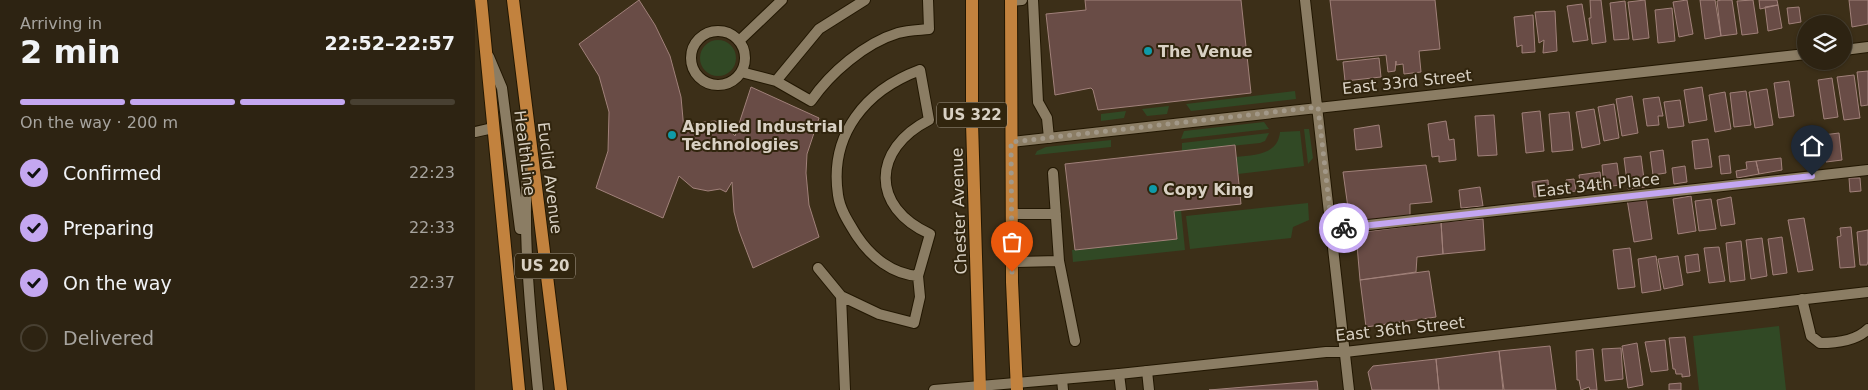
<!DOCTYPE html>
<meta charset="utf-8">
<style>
:root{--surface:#2d2312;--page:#352b1b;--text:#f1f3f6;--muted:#a7a49f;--line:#484032;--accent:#c4a7f1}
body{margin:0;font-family:"DejaVu Sans",sans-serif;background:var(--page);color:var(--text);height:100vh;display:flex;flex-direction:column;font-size:19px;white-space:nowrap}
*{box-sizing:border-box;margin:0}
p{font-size:16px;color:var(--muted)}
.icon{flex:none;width:28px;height:28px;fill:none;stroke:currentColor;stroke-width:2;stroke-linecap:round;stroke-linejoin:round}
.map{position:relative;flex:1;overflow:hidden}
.panel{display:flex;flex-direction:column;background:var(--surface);width:475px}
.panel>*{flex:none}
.tools{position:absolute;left:1322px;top:15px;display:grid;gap:10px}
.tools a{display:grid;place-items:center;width:55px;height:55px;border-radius:50%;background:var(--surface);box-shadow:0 1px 4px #0004,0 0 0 1px var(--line);font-size:25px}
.pin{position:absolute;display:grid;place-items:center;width:42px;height:42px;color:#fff;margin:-51px -21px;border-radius:50% 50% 50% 0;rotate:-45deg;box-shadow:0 0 5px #0007}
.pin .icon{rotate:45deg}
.courier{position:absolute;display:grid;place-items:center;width:50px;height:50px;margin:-25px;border:4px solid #c4a7f1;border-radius:50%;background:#fff;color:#222;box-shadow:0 1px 6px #0007}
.summary em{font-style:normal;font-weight:800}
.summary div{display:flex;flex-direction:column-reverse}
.summary{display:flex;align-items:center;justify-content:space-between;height:85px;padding:0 20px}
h1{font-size:32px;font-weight:800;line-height:38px}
.bar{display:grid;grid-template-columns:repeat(4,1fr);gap:8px 5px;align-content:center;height:60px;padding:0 20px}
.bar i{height:6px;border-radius:4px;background:var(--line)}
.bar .on{background:var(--accent)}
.bar p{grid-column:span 4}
ol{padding:0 20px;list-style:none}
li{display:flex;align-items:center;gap:15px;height:55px}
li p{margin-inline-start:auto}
li .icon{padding:5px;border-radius:50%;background:var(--accent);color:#111;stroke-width:4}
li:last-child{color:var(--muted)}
li i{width:28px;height:28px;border:2px solid var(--line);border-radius:50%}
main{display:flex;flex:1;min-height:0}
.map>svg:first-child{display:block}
.green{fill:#314925}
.building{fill:#694c46;stroke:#a1817a}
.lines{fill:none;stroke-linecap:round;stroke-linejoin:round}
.service-casing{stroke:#221702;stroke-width:12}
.minor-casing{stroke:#221702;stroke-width:12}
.primary-casing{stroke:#221702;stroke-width:14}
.service{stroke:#8b7d64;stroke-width:10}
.minor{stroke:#8b7d64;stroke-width:10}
.primary{stroke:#c2823e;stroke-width:12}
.done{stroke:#a29888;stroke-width:5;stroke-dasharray:0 9}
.route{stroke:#c4a7f1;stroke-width:6}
.culture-dot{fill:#0f9aa8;stroke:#31250e;stroke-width:2}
.labels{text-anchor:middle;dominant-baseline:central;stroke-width:4;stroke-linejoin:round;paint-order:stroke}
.shield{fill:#31250e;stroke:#a79d8d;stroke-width:1}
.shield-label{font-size:15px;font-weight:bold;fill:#d9d1c4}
.poi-label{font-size:16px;font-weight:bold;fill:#d9d1c4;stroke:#31250e;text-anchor:start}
.street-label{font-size:16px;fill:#d9d1c4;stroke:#31250e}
</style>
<main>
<section class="panel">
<div class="summary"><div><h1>2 min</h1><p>Arriving in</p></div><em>22:52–22:57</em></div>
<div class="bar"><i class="on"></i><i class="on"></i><i class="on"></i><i></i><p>On the way · 200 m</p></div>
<ol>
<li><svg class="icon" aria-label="check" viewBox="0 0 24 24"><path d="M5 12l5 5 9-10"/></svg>Confirmed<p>22:23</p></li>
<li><svg class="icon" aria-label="check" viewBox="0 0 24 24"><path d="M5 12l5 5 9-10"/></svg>Preparing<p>22:33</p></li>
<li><svg class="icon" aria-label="check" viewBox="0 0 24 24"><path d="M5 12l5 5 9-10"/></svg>On the way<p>22:37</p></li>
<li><i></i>Delivered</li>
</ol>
</section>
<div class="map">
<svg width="1393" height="390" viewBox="0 0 1393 390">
<rect width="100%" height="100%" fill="#3c2f18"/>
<path class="green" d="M225 58a18 18 0 1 1 36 0a18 18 0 1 1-36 0Z
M820,91L821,99L716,111L711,104Z
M694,106L692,114L672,116L667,109Z
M651,111L649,118L626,121V114Z
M789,122L794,129L706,139L709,131Z
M829,129H834L838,158L833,164Z
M825,131L829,166L763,174L761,157C779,155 803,155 805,132Z
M794,133L790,141L785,143L707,151V143Z
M636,140V147L560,155L562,151L571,147Z
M833,203L834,220L818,227L816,238L715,249L711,216Z
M706,210L710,250L598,262L597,250L702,239L699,211Z
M1304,326L1311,390H1224L1218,336Z"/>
<path class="building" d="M164,0L180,25L195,56L206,97L209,130L219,123L240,121L253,128L260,136L276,87L344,118L332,154L331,173L334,205L344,237L278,268L264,231L259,212L257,182L251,192L245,189L233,191L218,188L204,176L188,218L121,188L133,151L134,112L124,76L104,44Z
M610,0H766L776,93L623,110L618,90L616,88L580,95L571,14L611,10Z
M855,0H960L965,49L944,51L946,72L929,74L928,64L921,65V61L920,71L913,72L911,55L862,60Z
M1115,0H1126L1131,42L1117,44L1114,18H1116Z
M1170,0L1174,38L1158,40L1153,2Z
M1212,0L1218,34L1204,37L1198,2Z
M1225,0H1240L1246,36L1230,39Z
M1246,0H1257L1262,34L1246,36L1242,1Z
M1278,0L1283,33L1267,35L1262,1Z
M1284,0H1302L1303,5L1285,9Z
M1374,0H1393V24L1377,27Z
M1150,1L1154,39L1139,40L1135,3Z
M1107,4L1113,40L1098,42L1092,6Z
M1303,5L1307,28L1293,31L1290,7Z
M1324,7L1326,22L1314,24L1312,8Z
M1197,8L1200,41L1183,43L1180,10Z
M1080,11L1082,51L1068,53L1069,40L1064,43L1060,12Z
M1058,15L1060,52L1047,53V45L1042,47L1039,17Z
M904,58L906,77L870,81L868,62Z
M1393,71V105L1386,106L1382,72Z
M1379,75L1385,118L1369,120L1362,77Z
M1357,78L1363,117L1349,119L1343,80Z
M1314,81L1319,116L1304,118L1299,83Z
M1227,87L1232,120L1214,123L1209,90Z
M1292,89L1298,125L1280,128L1274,92Z
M1271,91L1276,125L1259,127L1255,93Z
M1250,92L1256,129L1240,132L1234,95Z
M1157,96L1163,133L1147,136L1141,99Z
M1184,97L1188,116H1183L1184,125L1172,126L1168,99Z
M1205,100L1209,126L1193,128L1189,102Z
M1139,104L1144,138L1129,141L1123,107Z
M1119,109L1125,144L1107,148L1101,112Z
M1065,111L1069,151L1051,153L1047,113Z
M1094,112L1098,150L1077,152L1074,114Z
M1019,115L1022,155L1003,156L1000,116Z
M971,121L974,140L979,139L981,160L964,162V156L957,157L953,124Z
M904,125L907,147L881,150L879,129Z
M1364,133L1367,160L1351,162L1348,135Z
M1233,139L1237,167L1220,169L1217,141Z
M760,145L766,204L699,211L702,239L600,250L590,164Z
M1188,150L1191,173L1178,175L1175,152Z
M1254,155L1256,173L1246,174L1244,156Z
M1166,156L1170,187L1153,189L1149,158Z
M1306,158L1307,170L1284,174L1281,161Z
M1281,161L1284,174L1262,178L1261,171L1272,169L1271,162Z
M1142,163L1145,185L1129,187L1127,165Z
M951,165L957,202L935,204V216L875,222L868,172Z
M1210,166L1212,182L1199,184L1197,168Z
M1125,172L1127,187L1106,190L1104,175Z
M1374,178H1385L1386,191L1375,192Z
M1099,179L1101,191L1093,192L1091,180Z
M1073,180L1074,195L1059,197L1057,182Z
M1005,187L1008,206L986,208L984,190Z
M1216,196L1221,231L1203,234L1198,199Z
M1171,197L1177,239L1159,242L1152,199Z
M1256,197L1260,224L1246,226L1242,200Z
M1236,199L1241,229L1224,231L1220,201Z
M1329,218L1338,270L1323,272L1313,220Z
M1008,219L1010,250L968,254L966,222Z
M966,222L968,254L942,257L941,272L885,280L881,233Z
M1376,227L1380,267L1365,268L1362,237L1366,236L1365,228Z
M1393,230V261L1392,265H1385L1382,232Z
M1307,237L1312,273L1298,275L1293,239Z
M1287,238L1292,276L1276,279L1271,240Z
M1266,241L1270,280L1255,282L1251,243Z
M1244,247L1250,281L1234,283L1229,248Z
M1155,248L1160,287L1143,289L1138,250Z
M1223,254L1225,271L1212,273L1210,256Z
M1181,256L1186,290L1167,293L1163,259Z
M1203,256L1208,285L1189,289L1183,259Z
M954,271L961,317L891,327L885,280Z
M1210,337L1215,376L1207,377V374H1201L1200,369H1198L1194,338Z
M1190,340L1193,370L1176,372L1170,342Z
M1162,343L1168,385L1153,388L1147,346Z
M1075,346L1081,390H1029L1024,351Z
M1146,348L1148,379L1130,381L1127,349Z
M1118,349L1122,390H1115L1114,387L1106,390L1104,380H1102L1101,351Z
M1024,351L1028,390H964L961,359Z
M961,359L964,390H897L893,372L898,366Z
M842,381L843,390H734Z
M1206,383V390H1194V384Z"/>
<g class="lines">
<g class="service-casing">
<path id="service" d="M558,0L563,102L572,118L574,138
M536,1L547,0
M216 58a27 27 0 1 1 54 0a27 27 0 1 1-54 0Z
M264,41L307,0
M14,57L27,88L45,229
M266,72L301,81L336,101C355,73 390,43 423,33C433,30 444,30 454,29L453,0
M301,81L344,29L390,0
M0,132L18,128
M53,154C47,234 55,311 63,390
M537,214H581
M857,229L1393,170
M584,261L600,341
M537,262L584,261L578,173
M343,268L366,296L404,314L439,323L445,297L443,276L455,234C395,207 397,149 454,120L445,70C391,90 354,134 363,195C365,210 374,223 382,236C396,257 417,274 443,276
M366,296L370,390
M1327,299L1336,336L1345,343C1361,343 1381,341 1393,329
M672,371L674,390
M644,374L646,390
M587,379L588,390"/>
</g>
<g class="minor-casing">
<path id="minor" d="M830,0L874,390
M1369,50L1393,47
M536,142L1331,54
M459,390L644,374L851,352H870L1393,292"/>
</g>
<g class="primary-casing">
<path id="primary" d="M6,0L44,390
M38,0L86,390
M497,0V123L505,390
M536,0L537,282L542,390"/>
</g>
<use href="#service" class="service"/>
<use href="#minor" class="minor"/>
<use href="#primary" class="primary"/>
</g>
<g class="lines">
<path class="done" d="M537,272L536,142L843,107L857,229L869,228"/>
<path class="route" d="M869,228L1337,176"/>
</g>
<g class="culture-dot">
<circle cx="673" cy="51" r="5"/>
<circle cx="197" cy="135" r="5"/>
<circle cx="678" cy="189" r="5"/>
</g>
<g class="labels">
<g class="shield">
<rect x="462" y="102.5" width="70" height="25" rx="4"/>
<rect x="40" y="253.5" width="60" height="25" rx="4"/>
</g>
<g class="shield-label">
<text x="497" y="115">US 322</text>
<text x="70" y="266">US 20</text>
</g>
<g class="poi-label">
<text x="683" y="51">The Venue</text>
<text x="207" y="126">Applied Industrial<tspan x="207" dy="18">Technologies</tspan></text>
<text x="688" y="189">Copy King</text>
</g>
<g class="street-label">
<text transform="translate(932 82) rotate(-6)">East 33rd Street</text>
<text transform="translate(50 153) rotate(83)">HealthLine</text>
<text transform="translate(75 178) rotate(83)">Euclid Avenue</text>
<text transform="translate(1123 185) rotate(-6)">East 34th Place</text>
<text transform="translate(484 211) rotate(-92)">Chester Avenue</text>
<text transform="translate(925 329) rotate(-6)">East 36th Street</text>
</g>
</g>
</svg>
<div class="tools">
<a><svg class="icon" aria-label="layers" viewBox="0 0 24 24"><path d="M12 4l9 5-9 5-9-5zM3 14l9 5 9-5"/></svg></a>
</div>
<div class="pin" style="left:537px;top:272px;background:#ea580c"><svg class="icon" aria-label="bag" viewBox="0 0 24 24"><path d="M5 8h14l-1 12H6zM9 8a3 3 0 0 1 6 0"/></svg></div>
<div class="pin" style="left:1337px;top:176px;background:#1f2937"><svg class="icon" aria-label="home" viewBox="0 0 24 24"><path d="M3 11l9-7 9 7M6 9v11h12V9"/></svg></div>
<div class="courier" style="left:869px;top:228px"><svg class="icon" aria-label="bike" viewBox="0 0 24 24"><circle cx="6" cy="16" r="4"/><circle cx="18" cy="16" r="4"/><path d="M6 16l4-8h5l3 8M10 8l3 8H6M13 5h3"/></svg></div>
</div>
</main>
